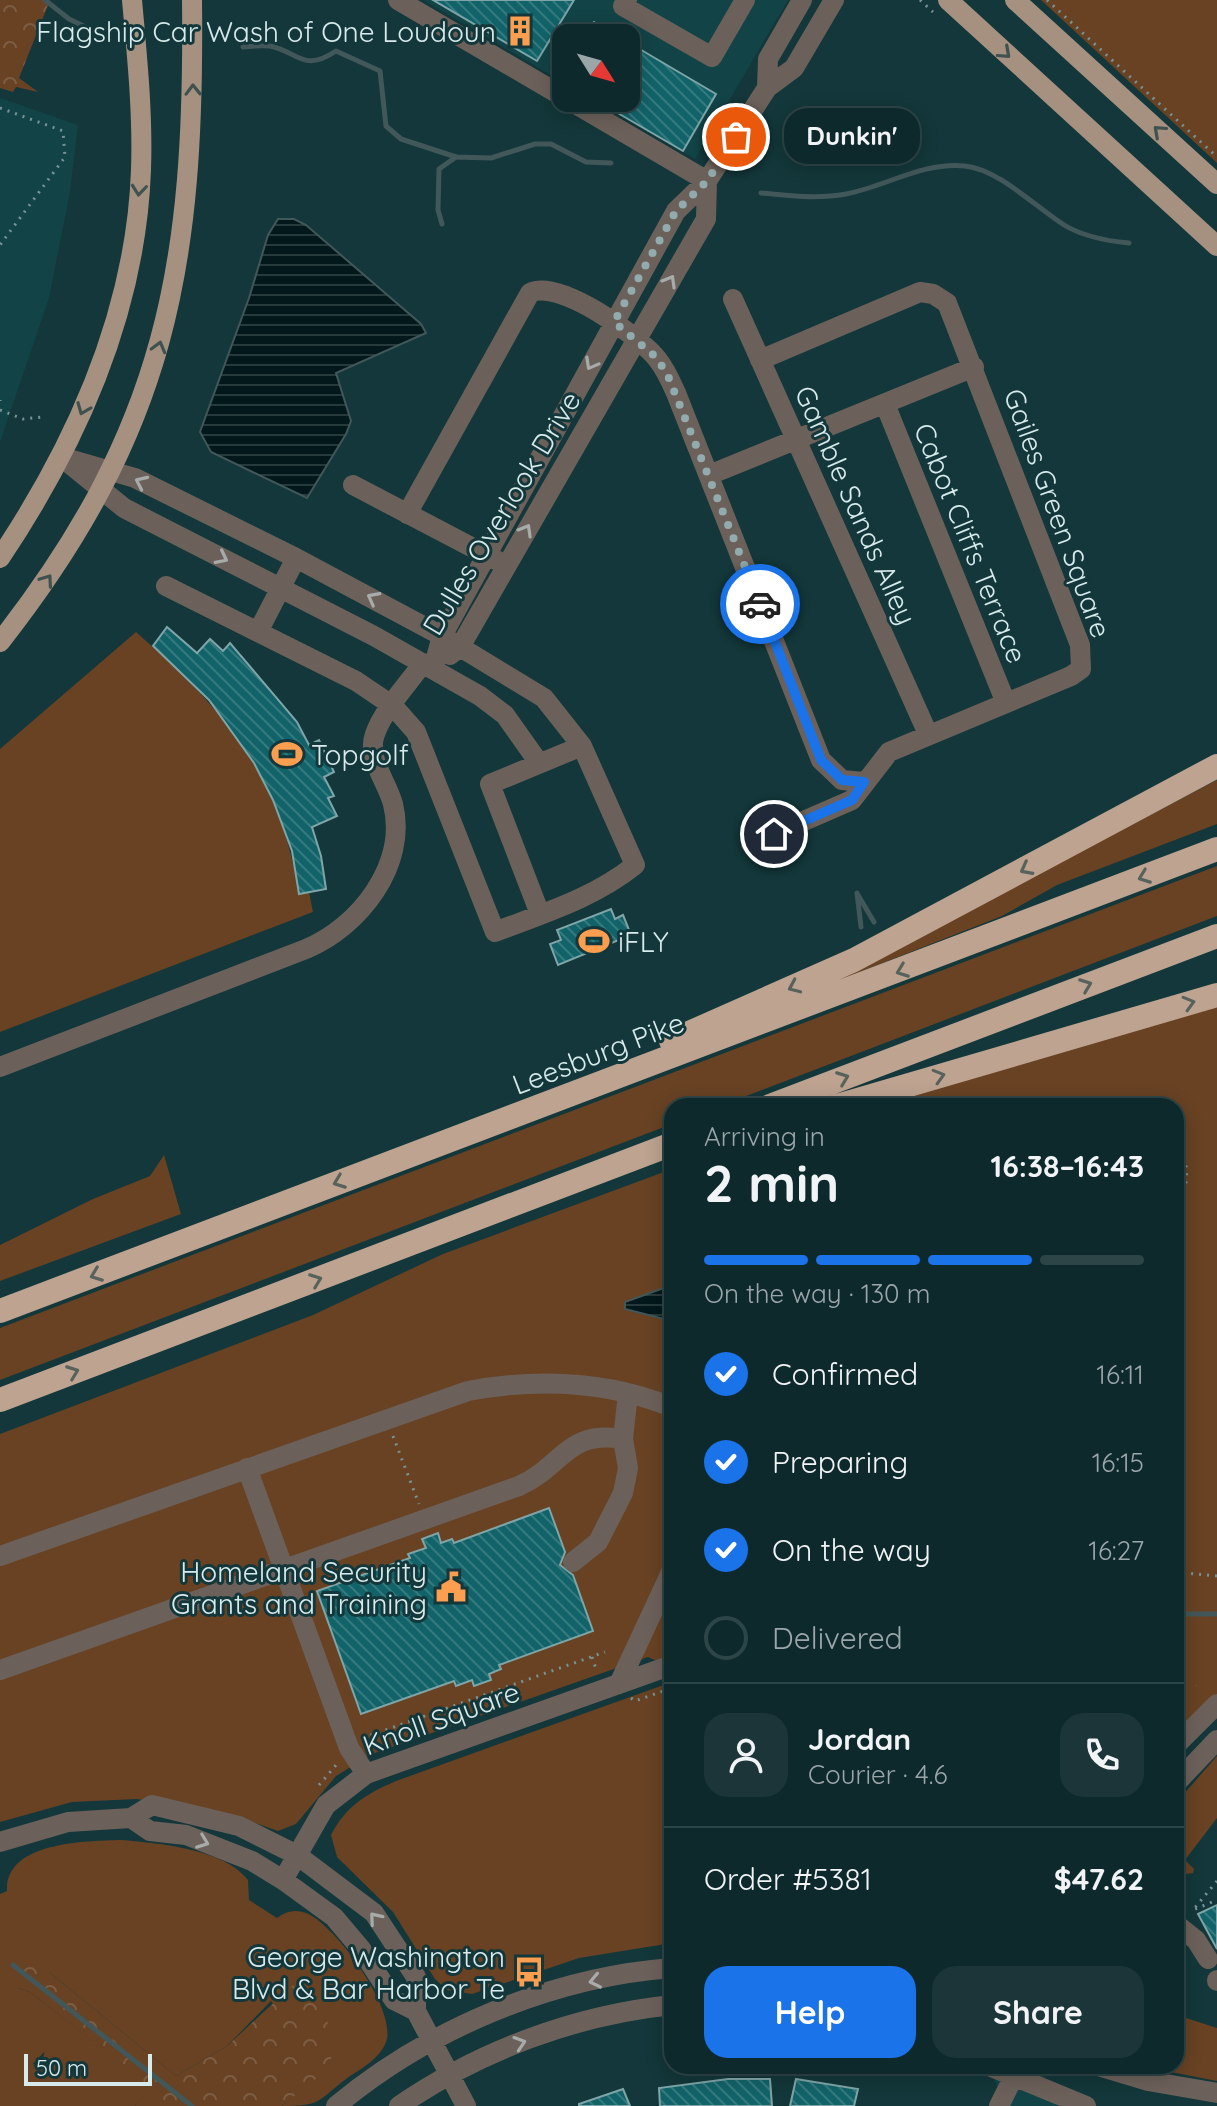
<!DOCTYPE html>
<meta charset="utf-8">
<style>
:root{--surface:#0e292c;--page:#1c3538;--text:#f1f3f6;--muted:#9ba6a9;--line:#2e4548;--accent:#1a73e8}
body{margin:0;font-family:Quicksand,sans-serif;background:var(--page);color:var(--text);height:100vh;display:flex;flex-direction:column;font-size:30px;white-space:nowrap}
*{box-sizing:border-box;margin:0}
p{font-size:26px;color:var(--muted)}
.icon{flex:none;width:44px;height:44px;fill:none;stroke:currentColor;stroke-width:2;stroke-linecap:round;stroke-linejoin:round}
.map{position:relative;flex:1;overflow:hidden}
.sheet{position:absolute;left:664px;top:1098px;width:520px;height:976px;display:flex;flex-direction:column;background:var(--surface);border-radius:24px;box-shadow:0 4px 20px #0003,0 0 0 2px var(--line)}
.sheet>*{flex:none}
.needle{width:52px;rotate:127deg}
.fabs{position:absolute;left:552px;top:24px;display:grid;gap:16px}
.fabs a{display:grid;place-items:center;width:88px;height:88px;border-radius:16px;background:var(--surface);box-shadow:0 4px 20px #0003,0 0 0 2px var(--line);font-size:40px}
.scale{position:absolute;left:24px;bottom:20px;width:128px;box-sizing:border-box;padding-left:8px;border:4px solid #d7eaec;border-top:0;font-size:22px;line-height:28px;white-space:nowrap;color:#d7eaec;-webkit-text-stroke:6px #13373a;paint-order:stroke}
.pin{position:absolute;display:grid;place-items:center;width:68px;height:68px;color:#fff;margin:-34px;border:4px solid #fff;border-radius:50%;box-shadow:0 2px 8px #0007}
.courier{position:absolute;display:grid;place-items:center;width:80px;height:80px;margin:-40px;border:6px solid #1a73e8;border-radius:50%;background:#fff;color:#222;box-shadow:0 2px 10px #0007}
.bubble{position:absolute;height:56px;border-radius:24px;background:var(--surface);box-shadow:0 4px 20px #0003,0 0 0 2px var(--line);font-size:26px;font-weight:700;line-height:56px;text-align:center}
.overview em{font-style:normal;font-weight:700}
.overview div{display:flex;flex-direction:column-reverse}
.overview{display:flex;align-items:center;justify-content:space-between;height:136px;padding:0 40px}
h1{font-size:52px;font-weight:700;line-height:60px}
.bar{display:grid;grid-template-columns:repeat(4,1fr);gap:12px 8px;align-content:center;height:96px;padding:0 40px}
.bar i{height:10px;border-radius:6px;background:var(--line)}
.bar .current{background:var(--accent)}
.bar p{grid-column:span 4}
.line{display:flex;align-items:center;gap:20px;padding:0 40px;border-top:2px solid var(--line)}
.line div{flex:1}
.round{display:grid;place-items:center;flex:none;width:84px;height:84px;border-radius:24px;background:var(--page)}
ol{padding:0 40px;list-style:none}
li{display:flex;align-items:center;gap:24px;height:88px}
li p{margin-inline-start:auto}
li .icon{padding:8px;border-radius:50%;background:var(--accent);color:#fff;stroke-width:4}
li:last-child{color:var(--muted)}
li i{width:44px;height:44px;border:4px solid var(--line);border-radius:50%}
.cta{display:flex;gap:16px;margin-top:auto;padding:16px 40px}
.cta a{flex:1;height:92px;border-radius:24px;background:var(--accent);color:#fff;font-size:32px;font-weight:700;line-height:92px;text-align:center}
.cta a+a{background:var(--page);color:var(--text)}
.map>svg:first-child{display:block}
.built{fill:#124347}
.green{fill:#684223}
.forest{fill:url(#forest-crowns)}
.water{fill:url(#water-rules);stroke:#425759;stroke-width:2}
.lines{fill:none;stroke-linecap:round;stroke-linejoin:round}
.stream{stroke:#425759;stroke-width:5}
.building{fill:url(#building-back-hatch);stroke:#7fa5a8;stroke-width:2}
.path{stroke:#779395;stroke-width:3;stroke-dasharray:2 6;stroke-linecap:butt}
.minor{stroke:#6c615a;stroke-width:20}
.major{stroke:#a69181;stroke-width:20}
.highway{stroke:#bda390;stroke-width:24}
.oneway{stroke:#3f524f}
.oneway2{stroke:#a7acaa}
.oneway3{stroke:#57625c}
.done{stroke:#92abae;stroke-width:8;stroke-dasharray:0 14.4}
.route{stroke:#1a73e8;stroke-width:10}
.labels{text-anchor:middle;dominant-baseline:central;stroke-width:6;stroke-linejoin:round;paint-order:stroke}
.poi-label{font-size:28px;fill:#d7eaec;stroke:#13373a;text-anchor:end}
.street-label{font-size:28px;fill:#d7eaec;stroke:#13373a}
</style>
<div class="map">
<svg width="1217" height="2106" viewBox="0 0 1217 2106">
<defs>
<pattern id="forest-crowns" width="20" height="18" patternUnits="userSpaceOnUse" patternTransform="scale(2)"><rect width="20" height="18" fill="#684223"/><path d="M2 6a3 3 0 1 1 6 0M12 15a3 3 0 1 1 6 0" fill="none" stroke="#7d5d43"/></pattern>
<pattern id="water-rules" width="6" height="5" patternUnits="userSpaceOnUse" patternTransform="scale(2)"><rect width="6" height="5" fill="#02181a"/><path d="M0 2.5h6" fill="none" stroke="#263a3b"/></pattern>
<pattern id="building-back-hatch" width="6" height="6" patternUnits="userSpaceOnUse" patternTransform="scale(2)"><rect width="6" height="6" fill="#126369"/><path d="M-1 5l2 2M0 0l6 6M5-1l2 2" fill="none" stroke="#347a7f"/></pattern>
</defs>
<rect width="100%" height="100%" fill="#13373a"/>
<path class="built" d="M423,0H788L695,159L591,98H626V38H566V84Z
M0,98L78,125L70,192L49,298L0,442Z
M988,2066H1041L1056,2106H1006Z"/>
<path class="green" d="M1041,0H1217V163Z
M136,632C224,709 279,774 299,893L309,892L313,912L0,1032V749Z
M1217,780V824L1057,885L1002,916L842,979L840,976Z
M1217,866V916L720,1106H672V1124L0,1380V1328Z
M1217,1006V1694L1176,1733V1106H862Z
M164,1155L181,1214L0,1281V1245L93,1199L150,1176Z
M672,1169V1285L626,1302L625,1309L672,1321V1661L663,1664L648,1657L372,1754L336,1776L296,1824L278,1831L241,1818L137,1799L72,1802L0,1822V1434L313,1315L443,1254Z
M672,1682V1943L579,1958L472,1994L447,1990L435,1979L393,1912L337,1857L331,1835C346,1806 366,1794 396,1781Z
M1217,1756V1818L1185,1860L1194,1869L1193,1873L1186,1874L1179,1869L1176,1873V1803Z
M121,1840C157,1843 225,1849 248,1880L249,1900L277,1918C286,1911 295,1909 306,1913C335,1924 398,2011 386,2042C380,2059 360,2069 346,2079C316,2102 321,2106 282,2106L326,2067L271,2001L227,2046L176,2076L49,1972L18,1988L30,1992L152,2087L135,2106H0V1894L7,1891C5,1842 84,1841 121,1840Z
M1176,2010L1186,2018L1217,2028V2081L1140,2066H1176Z"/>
<path class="forest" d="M0,0H50L19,78L38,92L16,87L13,92L0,88Z
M1217,1669C1217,1695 1191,1703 1176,1722V1701Z
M22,1960H31L49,1972L176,2076L227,2046L297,1981C317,2002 349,2038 325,2069C314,2083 295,2094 282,2106H135L151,2087L30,1992L18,1988L11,1979Z"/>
<path class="water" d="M278,219H294L306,225L421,324L426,333L336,373L351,421L346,434L307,498L211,452L200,432L249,298L268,235Z
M672,1285V1321L625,1309V1302Z"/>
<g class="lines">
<path class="stream" d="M45,0L69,19L96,32
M243,47C252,46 261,45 270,46C299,52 303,73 336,51L380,71L386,126L401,139L456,157L491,158L535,144H551L586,162L611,163
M761,193C789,196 818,199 846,194C887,186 922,162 965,166C998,169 1037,208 1064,225C1084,237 1107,241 1129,243
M442,224L438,210L439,169L456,157
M857,893L861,927
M858,895L874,922
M942,1102L943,1106
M1176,1614H1217
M13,1965L192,2106"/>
</g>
<path class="building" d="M433,0H574L537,61Z
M594,22L621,38H584Z
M626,41L716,94L683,151L592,98H626Z
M167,627L197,653L210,639L223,651L230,643L297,722L309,745L319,740L334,772L324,777L334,796L328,798L337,816L312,827L321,856L326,889L299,894L292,851L273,800L254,763L209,700L153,646Z
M611,909L615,919L623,915L631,935L558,965L550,944L561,940L557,930Z
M549,1508L565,1552L560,1565L573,1575L593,1631L499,1665L501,1669L489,1674L491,1680L474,1686L472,1680L456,1686L454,1681L361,1714L317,1591L410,1558L408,1554L426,1548L422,1539L438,1533L441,1543L452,1539L454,1543Z
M1217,1905V1949L1198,1914Z
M770,2079L772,2106H660L659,2088L728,2079Z
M796,2079L858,2089L854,2106H790Z
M623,2089L630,2106H579V2104Z"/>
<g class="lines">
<path class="path" d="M920,0L933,12
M1047,0L1217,157
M0,108L63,131L65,157L0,245
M0,400V401
M0,410L23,419L43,417
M1176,1135C1187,1160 1193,1182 1176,1205
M393,1436L419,1504
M1176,1569L1185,1573L1217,1576
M592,1657L597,1672
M631,1698L635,1701L672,1688
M363,1738L605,1652
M319,1785L337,1764
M1217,1881L1193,1910L1217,1900"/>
<path class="minor" d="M398,0L707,181
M627,0L623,6L712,57L745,0
M767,88L768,59L802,0
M733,299L928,734
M885,404L1006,703
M62,457L135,478L296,558L442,636L544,698L582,746L635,865C594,898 544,913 495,932L416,732L393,706L356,681L166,586
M65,460L124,508L374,636L480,696L505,715L539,763
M709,475L974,367
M353,485L498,561
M407,514L530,293C558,278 640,336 658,360C666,370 671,382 676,393L821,760L842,780L864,782
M258,632L296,558
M450,655L460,647L706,219L707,181
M433,669L442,636L676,211L707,181L767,88L794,68L834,0
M751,844L852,800L889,752L1071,676L1081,669L1080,645L947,303L933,294L920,292L760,360
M540,914L490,784L582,746
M0,1067L306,949C359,927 408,865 393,804C387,781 366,758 375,734C384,709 408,684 423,663
M247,1468L349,1748L366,1774
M0,1556L468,1391C537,1378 607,1381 672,1407
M573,1562L598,1542L623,1493L628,1468L623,1439L628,1393
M0,1670L519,1486C562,1467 567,1429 623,1439
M619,1684L672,1570
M1176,1745L1217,1704
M1176,1783L1217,1740
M131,1818L150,1831L186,1835L252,1861L283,1880L334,1917L361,1949L394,2000L416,2011
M0,1842L68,1822L131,1818L152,1805L239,1826L297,1855L374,1913L416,1977V2011L466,2106
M283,1880L326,1805L366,1774L672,1665
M1176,1924L1196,1940L1208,1959
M1217,1980V1981
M989,2066L1086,2106
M1098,2066L1148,2081L1217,2093
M336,2106C428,2029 552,1977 672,1968
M399,2106C479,2051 575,2015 672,2005
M999,2106L1019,2066"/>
<path class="major" d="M948,0L1217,246
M1015,0L1217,184
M0,558C77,443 136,310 141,170C143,113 137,56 132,0
M0,642C167,429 195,265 192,0"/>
<path class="highway" d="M671,1041L854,960L1217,766
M770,1106L1217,936
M837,1106L1217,995
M0,1311L1217,849
M0,1400L672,1144"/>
</g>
<defs><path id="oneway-chevron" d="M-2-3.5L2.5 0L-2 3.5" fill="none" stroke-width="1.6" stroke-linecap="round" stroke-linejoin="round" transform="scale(2)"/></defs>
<g class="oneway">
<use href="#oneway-chevron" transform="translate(1005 53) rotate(42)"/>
<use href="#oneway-chevron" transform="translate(193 90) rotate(-91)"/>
<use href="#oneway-chevron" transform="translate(1159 131) rotate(-138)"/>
<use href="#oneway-chevron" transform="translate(139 190) rotate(96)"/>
<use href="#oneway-chevron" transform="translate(159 347) rotate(-75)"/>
<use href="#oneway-chevron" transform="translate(83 409) rotate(112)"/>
<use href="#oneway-chevron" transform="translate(47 580) rotate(-55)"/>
</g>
<g class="oneway2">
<use href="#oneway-chevron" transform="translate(670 281) rotate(-60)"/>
<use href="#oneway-chevron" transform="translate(591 364) rotate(119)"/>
<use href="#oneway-chevron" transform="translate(141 482) rotate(-155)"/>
<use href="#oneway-chevron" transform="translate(526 530) rotate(-60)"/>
<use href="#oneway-chevron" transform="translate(222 558) rotate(27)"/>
<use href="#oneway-chevron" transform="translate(373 598) rotate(-152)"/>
<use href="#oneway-chevron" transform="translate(203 1842) rotate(21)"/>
<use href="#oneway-chevron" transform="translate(375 1918) rotate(-130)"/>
<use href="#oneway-chevron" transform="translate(595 1981) rotate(168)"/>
<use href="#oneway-chevron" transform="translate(520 2043) rotate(-18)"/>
</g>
<g class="oneway3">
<use href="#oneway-chevron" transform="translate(1026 869) rotate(152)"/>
<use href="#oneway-chevron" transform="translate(1144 877) rotate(159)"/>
<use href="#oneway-chevron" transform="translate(902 971) rotate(159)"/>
<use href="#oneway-chevron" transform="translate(1086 985) rotate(-21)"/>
<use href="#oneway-chevron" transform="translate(794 987) rotate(156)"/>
<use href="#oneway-chevron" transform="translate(1189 1003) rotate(-16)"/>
<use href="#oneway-chevron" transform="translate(939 1076) rotate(-16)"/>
<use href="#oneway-chevron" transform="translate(843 1078) rotate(-21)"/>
<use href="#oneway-chevron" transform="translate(339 1182) rotate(159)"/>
<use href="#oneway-chevron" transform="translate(96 1275) rotate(159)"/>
<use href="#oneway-chevron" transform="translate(316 1280) rotate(-21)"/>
<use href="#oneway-chevron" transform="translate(73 1372) rotate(-21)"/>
</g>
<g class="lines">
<path class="done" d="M736,137L707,181L676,211L614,322L657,358L668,376L760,604"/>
<path class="route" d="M760,604L821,760L842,780L864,782L852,800L774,834"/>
</g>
<defs>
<g id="building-bare" transform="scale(2.4)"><path d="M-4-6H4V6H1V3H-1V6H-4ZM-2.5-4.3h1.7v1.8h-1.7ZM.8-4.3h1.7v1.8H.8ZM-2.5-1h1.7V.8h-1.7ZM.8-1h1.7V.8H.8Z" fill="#fb9e50" stroke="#13373a" stroke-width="2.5" paint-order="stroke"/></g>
<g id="stadium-bare" transform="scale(2.4)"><path d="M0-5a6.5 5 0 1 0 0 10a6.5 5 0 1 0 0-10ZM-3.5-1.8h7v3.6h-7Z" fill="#fb9e50" stroke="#13373a" stroke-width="2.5" paint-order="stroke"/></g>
<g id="civic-bare" transform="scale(2.4)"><path d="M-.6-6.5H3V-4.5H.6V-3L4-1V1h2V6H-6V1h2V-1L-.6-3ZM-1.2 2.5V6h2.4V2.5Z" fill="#fb9e50" stroke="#13373a" stroke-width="2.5" paint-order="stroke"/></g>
<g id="bus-bare" transform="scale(2.4)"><path d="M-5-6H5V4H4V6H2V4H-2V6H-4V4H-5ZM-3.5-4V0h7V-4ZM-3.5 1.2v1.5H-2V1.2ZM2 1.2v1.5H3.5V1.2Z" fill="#fb9e50" stroke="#13373a" stroke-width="2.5" paint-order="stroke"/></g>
</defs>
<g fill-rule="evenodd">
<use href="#building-bare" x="520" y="31"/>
<use href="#stadium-bare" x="287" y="754"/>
<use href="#stadium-bare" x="594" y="941"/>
<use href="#civic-bare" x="451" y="1587"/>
<use href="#bus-bare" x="529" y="1972"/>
</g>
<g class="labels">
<g class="poi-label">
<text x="496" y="31">Flagship Car Wash of One Loudoun</text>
<text x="311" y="754" text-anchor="start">Topgolf</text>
<text x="618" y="941" text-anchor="start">iFLY</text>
<text x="427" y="1571">Homeland Security<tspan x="427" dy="32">Grants and Training</tspan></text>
<text x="505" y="1956">George Washington<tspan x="505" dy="32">Blvd &amp; Bar Harbor Te</tspan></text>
</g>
<g class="street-label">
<text transform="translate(856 505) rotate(66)">Gamble Sands Alley</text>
<text transform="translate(501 513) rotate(-59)">Dulles Overlook Drive</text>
<text transform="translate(1058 513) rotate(70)">Gailes Green Square</text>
<text transform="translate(971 543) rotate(68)">Cabot Cliffs Terrace</text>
<text transform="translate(598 1053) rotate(-21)">Leesburg Pike</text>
<text transform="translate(441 1718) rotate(-20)">Knoll Square</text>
</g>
</g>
</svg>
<div class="fabs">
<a><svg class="needle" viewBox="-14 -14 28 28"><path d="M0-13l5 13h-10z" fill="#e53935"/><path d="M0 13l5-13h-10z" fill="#9ba6a9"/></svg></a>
</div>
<div class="scale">50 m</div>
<div class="pin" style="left:736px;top:137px;background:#ea580c"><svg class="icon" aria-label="bag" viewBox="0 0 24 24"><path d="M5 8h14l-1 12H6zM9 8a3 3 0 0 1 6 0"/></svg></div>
<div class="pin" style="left:774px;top:834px;background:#1f2937"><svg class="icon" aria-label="home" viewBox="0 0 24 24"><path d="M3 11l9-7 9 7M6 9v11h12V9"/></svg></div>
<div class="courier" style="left:760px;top:604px"><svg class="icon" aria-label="car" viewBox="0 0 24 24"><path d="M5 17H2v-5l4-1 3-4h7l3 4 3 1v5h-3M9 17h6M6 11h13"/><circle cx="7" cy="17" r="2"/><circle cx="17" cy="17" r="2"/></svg></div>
<div class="bubble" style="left:784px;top:108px;width:136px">Dunkin'</div>
<section class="sheet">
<div class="overview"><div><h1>2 min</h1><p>Arriving in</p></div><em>16:38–16:43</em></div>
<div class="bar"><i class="current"></i><i class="current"></i><i class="current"></i><i></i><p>On the way · 130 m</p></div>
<ol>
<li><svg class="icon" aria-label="check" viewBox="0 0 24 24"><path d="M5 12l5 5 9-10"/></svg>Confirmed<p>16:11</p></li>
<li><svg class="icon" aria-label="check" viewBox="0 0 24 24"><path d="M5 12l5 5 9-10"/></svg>Preparing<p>16:15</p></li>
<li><svg class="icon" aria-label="check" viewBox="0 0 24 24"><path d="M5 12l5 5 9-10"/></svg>On the way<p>16:27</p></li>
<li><i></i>Delivered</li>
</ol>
<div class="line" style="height:144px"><a class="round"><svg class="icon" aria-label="person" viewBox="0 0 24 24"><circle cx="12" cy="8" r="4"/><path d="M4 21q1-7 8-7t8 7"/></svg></a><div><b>Jordan</b><p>Courier · 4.6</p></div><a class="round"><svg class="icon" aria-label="phone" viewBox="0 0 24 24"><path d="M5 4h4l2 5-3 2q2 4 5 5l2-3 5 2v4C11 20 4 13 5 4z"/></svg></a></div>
<div class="line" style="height:104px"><div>Order #5381</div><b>$47.62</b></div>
<div class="cta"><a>Help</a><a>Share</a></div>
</section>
</div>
